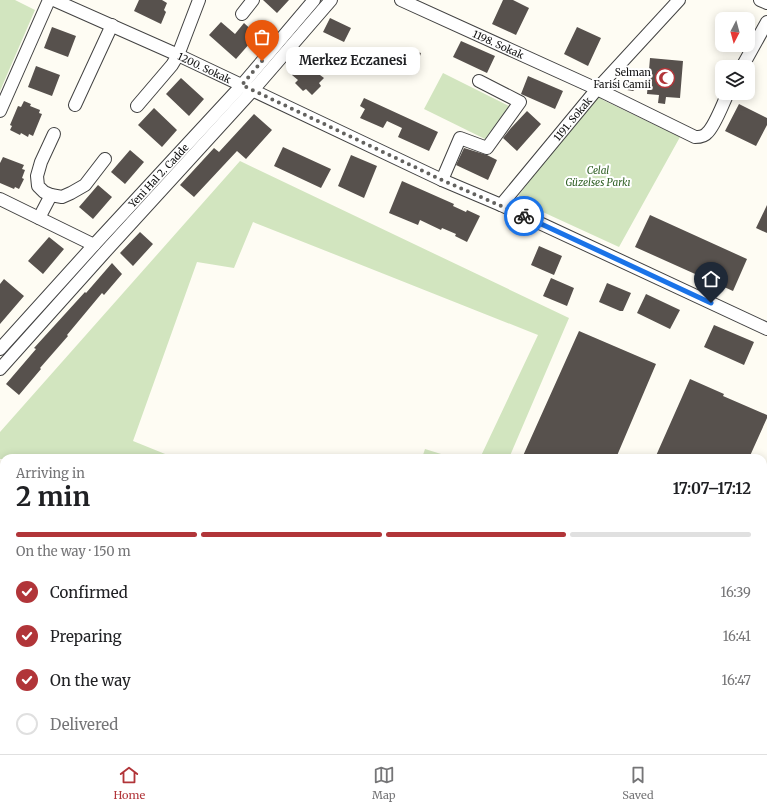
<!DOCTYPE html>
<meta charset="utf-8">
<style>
:root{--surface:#fff;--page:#f2f2f2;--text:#202124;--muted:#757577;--line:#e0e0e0;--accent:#b13539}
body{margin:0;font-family:Merriweather,serif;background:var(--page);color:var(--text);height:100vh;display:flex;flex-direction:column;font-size:15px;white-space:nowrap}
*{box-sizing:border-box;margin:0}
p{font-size:13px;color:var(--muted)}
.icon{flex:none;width:22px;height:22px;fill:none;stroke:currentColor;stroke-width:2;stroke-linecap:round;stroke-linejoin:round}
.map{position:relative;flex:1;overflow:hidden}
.side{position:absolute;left:0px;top:454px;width:767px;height:300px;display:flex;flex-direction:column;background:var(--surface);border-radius:12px 12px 0 0;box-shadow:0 2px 10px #0003}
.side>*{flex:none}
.needle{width:26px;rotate:186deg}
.tools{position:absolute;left:715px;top:12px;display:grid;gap:8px}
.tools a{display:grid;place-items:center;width:40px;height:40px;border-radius:8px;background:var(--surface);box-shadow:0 2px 10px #0003;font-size:20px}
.pin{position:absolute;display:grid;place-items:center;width:34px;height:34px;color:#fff;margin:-41px -17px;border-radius:50% 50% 50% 0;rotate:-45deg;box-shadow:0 0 4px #0007}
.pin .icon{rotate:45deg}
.courier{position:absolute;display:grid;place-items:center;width:40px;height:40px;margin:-20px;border:3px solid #1a73e8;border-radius:50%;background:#fff;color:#222;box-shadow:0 1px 5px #0007}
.bubble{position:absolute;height:28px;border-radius:8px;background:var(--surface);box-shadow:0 2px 10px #0003;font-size:13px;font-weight:700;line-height:28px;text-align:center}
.headline em{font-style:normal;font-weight:700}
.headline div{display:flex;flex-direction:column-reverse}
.headline{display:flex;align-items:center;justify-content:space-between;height:68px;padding:0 16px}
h1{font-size:26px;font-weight:700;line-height:30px}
.bar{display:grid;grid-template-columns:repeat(4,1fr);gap:6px 4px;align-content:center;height:48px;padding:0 16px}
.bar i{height:5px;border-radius:3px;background:var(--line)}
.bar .current{background:var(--accent)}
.bar p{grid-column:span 4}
ol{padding:0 16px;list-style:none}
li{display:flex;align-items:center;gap:12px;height:44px}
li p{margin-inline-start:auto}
li .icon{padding:4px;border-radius:50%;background:var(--accent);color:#fff;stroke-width:4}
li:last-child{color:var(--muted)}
li i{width:22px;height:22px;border:2px solid var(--line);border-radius:50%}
.tabs{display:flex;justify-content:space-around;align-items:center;height:56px;border-top:1px solid var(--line);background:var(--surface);font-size:11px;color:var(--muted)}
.tabs a{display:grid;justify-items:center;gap:2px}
.tabs .current{color:var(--accent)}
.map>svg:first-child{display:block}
.green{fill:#d2e5bf}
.building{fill:#57514d}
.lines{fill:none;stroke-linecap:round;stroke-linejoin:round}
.minor-casing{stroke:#424242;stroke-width:14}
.major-casing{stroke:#202020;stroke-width:17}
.highway-casing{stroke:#202020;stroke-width:20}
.minor{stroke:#fff;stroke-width:12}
.major{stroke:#ead076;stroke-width:15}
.highway{stroke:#e5a469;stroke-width:18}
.done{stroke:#63625f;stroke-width:4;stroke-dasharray:0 7.2}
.route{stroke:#1a73e8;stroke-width:5}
.labels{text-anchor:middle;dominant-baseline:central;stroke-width:4;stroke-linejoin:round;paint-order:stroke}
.street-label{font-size:10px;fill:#0f0f0f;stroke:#fff}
.poi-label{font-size:10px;fill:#0f0f0f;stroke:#fff;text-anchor:end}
.park-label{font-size:10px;font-style:italic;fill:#316126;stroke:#fff}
</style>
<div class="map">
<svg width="767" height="754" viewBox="0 0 767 754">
<rect width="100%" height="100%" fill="#fefcf3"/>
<path class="green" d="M0,0H15L35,10L0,91Z
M443,73L509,106L485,139L424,109Z
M594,92L603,100L680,137L619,247L521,202L519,195Z
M240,161L569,318L509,458H480L538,335L253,222L234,268L197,262L133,441L175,458H4V459H0V432Z
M425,449L454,458H422Z
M767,675V703H763V676Z
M522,750H570L567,754H527Z"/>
<path class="building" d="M139,0H162L167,3L164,10L166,12L161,24L134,11Z
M263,0H289L277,13Z
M503,0H513L529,8L516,35L492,24Z
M330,18L351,28L344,42L323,32Z
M221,22L235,34L244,23L257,35L236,59L209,35Z
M52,27L76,36L68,57L44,48Z
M577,27L601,38L588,66L564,54Z
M461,41L495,56L487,73L453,57Z
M407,48L421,53L417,65L402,59Z
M317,49L326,57L317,66L323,72L320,75L324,78L319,83L321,86L312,95L306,89L303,91L295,83L298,80L292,75Z
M650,58L683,61L680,98L666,97L665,104L658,103L659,95L647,94Z
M36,66L60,75L52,96L28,87Z
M528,76L563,91L555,109L521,94Z
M181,78L204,99L189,116L166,94Z
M629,80L634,81L638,87L633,91L627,90L625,87L626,83Z
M364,98L438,132L429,151L398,137L402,128L387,121L383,128L360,118L365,109L360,106Z
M24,101L31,104L30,106L40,110L39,113L42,114L33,136L29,134L28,137L21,133L20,135L10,130L12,126L10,125L18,106L21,107Z
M739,104L767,118V125L756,146L725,131Z
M154,108L177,130L162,147L138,125Z
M527,111L541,124L517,151L503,138L511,128Z
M254,114L272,130L246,159L237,151L194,197L180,185L214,148L219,152Z
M283,147L331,169L321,188L274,166Z
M464,148L487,155L497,160L488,180L456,165Z
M130,150L144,162L125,184L111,172Z
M351,155L377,166L364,198L338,186Z
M3,157L24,165L22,169L25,170L22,178L24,179L19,189L15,187L14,189L0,183V163Z
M402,181L454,204L453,206L466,212L467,210L480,216L467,242L455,236L456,234L442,228L441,230L420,220L418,225L389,213Z
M98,185L112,197L93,219L79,207Z
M767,205V233L756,228Z
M650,215L747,259L733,291L635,247Z
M140,232L153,244L133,266L120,253Z
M49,237L64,249L43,274L28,261Z
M539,246L562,256L554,275L531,265Z
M112,263L122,274L104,295L102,293L67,335L68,336L40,368L41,369L19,395L6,384L36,349L34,348L85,292L86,293Z
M551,278L574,288L567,306L543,296Z
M4,279L24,296L0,324V284Z
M607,283L631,293L623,311H620L599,302Z
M646,294L680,310L670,329L637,313Z
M714,325L754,342L744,365L704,347Z
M579,331L656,364L616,458H522Z
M690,379L724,394L723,396L767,415V418L749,458H655Z"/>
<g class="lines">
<g class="minor-casing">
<g id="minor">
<path id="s1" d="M54,0L178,55L442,180L501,205L767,329"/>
<path id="s2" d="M401,0L597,89L695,137C699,137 704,137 707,133C715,126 723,103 728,93"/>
<path d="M760,0L767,3"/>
<path d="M242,14L253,0"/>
<path d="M742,67L767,22"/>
<path d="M75,105L112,25"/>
<path d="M137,106L172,65L178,55L199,0"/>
<path d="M0,111L49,0"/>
<path d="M54,134L41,162L37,176L38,186L44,192L51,195L62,197L71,193L85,185L105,159"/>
<path d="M442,180L460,138L487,148L520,102L479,81"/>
<path d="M0,199L94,245"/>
<path id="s3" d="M501,205L597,89L679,0"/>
<path d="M39,218L51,195"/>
<path id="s4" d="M0,349L94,245L242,85L314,0"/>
<path d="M0,369L104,253L253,90L331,0"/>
<path d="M763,520L767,516"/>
<path d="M763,713L767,712"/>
<path d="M381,750L382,754"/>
</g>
</g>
<g class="major-casing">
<path id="major" d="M0,491L4,492
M0,512L4,514
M478,750L483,754
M492,750L496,754"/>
</g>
<g class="highway-casing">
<path id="highway" d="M763,611L767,610
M763,625L767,624
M763,647L767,646
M763,664H767
M456,750L463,754
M514,750L517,754
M89,754L109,750
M134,754L154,750
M230,754L252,750
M332,754L350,750"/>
</g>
<use href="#minor" class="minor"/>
<use href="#major" class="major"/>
<use href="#highway" class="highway"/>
</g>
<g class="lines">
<path class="done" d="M262,61L242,85L442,180L524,216"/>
<path class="route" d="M524,216L711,303"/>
</g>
<defs>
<g id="mosque-ring" transform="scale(1)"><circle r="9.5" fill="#fff" stroke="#b13539" stroke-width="1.5"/><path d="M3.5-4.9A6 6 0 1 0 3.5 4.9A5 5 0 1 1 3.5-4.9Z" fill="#b13539"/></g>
</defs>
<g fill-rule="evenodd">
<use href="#mosque-ring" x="665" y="78"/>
</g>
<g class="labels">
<g class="street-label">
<text stroke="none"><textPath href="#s2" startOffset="107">1198. Sokak</textPath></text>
<text stroke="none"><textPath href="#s1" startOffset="165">1200. Sokak</textPath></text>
<text stroke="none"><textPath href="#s3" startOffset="112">1191. Sokak</textPath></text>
<text stroke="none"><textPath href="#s4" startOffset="235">Yeni Hal 2. Cadde</textPath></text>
</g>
<g class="poi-label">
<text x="651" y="72">Selman<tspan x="651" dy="12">Farisi Camii</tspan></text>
</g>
<g class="park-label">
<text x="598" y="170">Celal<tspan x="598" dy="12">Güzelses Parkı</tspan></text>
</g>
</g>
</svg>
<div class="tools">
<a><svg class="needle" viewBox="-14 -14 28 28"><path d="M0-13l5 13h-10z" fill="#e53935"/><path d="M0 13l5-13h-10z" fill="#757577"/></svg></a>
<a><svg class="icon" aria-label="layers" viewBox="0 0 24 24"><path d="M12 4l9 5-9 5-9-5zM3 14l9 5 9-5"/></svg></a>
</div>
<div class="pin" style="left:262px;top:61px;background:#ea580c"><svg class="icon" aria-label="bag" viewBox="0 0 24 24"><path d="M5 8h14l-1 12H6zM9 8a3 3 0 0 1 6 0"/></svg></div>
<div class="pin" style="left:711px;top:303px;background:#1f2937"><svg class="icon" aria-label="home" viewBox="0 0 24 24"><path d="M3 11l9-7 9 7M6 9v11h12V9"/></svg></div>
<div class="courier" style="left:524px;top:216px"><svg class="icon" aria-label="bike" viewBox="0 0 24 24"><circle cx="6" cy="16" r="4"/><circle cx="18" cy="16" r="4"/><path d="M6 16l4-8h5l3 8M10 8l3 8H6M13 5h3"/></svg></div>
<div class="bubble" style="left:286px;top:47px;width:134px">Merkez Eczanesi</div>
<section class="side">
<div class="headline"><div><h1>2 min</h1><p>Arriving in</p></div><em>17:07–17:12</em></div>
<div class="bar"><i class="current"></i><i class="current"></i><i class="current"></i><i></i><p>On the way · 150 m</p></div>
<ol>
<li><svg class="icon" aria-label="check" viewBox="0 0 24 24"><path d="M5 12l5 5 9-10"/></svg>Confirmed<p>16:39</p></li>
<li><svg class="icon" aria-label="check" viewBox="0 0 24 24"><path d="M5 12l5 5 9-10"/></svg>Preparing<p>16:41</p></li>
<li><svg class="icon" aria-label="check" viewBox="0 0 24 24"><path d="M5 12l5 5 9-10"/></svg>On the way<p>16:47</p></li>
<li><i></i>Delivered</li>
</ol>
</section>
</div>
<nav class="tabs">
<a class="current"><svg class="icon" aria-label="home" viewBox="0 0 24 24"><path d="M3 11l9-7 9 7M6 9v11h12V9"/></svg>Home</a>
<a><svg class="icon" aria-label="map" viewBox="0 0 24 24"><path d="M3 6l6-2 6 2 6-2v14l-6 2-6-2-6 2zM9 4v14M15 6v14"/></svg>Map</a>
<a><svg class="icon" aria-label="saved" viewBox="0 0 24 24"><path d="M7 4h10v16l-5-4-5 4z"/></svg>Saved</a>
</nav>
